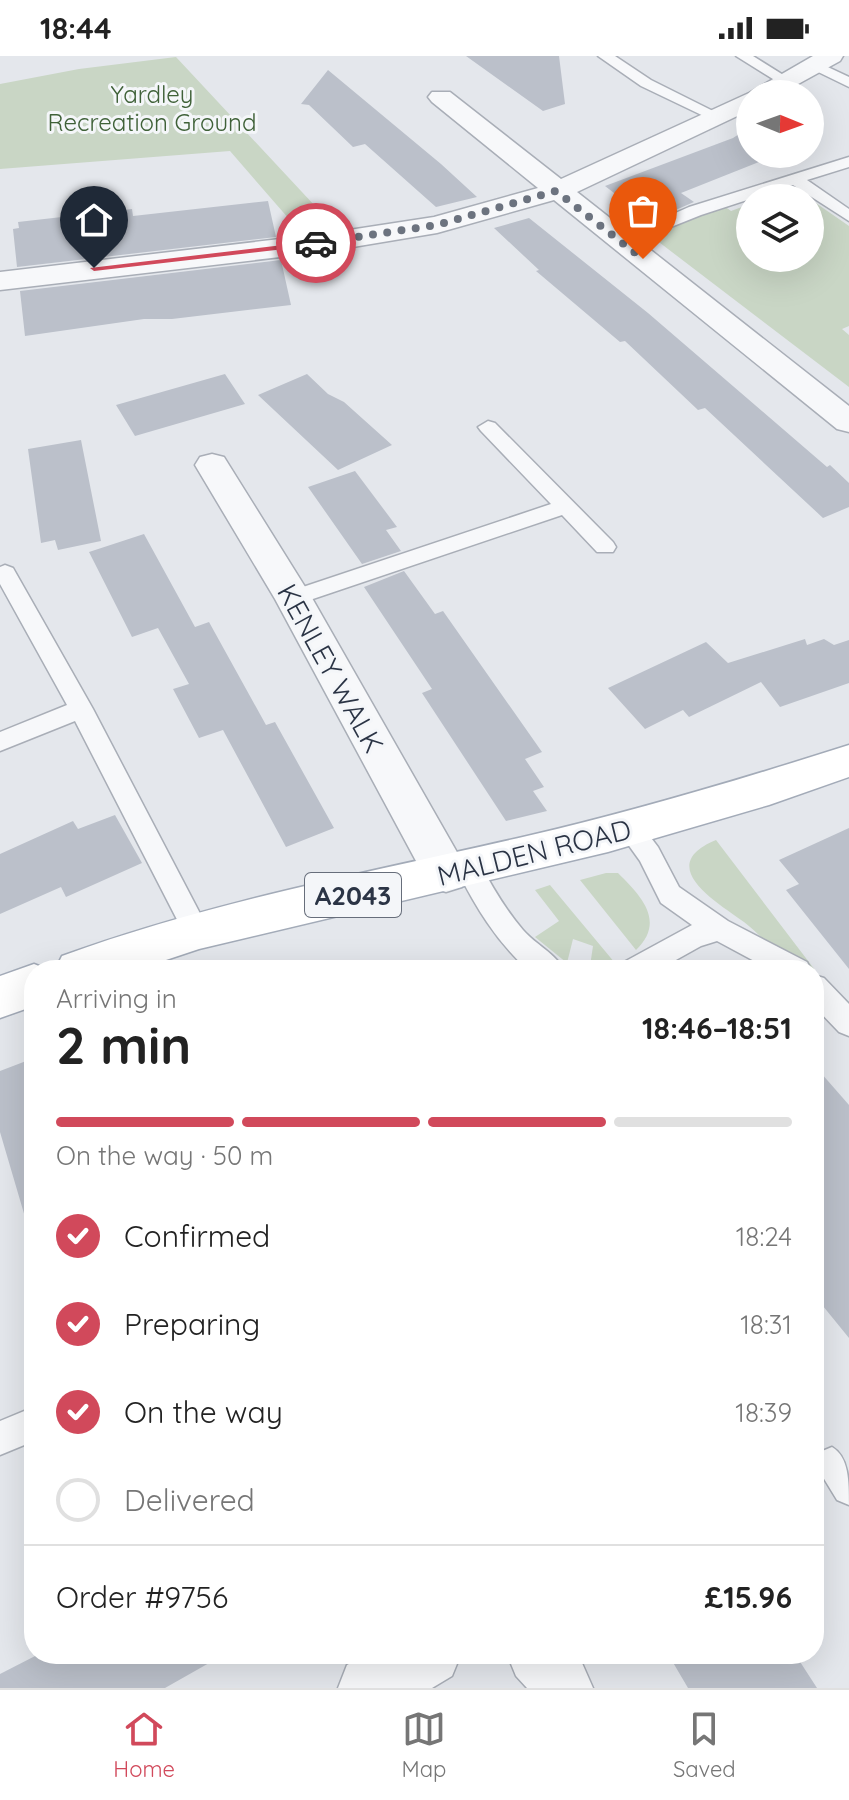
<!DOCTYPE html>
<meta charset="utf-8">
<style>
:root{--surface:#fff;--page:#f2f2f2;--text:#222;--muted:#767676;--line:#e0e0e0;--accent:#d1495b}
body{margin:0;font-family:Quicksand,sans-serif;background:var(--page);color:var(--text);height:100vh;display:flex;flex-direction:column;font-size:30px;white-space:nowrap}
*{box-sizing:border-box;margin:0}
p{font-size:26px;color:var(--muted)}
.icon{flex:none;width:44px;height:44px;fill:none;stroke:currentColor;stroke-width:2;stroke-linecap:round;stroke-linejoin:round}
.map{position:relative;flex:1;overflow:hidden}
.drawer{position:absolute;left:24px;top:904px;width:800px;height:704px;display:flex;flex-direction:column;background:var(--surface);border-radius:32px;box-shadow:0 8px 32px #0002}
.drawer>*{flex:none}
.needle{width:52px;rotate:91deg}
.buttons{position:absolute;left:736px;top:24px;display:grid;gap:16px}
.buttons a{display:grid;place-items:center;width:88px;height:88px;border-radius:50%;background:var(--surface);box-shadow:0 8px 32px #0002;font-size:40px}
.pin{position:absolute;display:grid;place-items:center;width:68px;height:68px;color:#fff;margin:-82px -34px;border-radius:50% 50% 50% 0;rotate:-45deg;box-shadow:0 0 8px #0007}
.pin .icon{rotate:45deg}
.courier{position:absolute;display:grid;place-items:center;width:80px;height:80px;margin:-40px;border:6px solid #d1495b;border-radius:50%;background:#fff;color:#222;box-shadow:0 2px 10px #0007}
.head em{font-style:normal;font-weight:700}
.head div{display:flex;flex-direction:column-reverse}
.head{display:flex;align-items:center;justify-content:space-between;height:136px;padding:0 32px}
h1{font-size:52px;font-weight:700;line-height:60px}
.bar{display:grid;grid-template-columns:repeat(4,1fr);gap:12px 8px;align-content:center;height:96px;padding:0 32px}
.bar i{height:10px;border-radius:6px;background:var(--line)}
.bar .current{background:var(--accent)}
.bar p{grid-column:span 4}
.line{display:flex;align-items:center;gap:20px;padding:0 32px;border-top:2px solid var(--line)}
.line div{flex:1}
ol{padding:0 32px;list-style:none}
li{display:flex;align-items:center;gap:24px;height:88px}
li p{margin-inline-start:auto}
li .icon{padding:8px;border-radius:50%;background:var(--accent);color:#fff;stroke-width:4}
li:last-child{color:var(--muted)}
li i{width:44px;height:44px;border:4px solid var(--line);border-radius:50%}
.status{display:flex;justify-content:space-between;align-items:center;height:56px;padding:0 40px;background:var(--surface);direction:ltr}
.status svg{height:22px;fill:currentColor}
.menu{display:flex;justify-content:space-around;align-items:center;height:112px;border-top:2px solid var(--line);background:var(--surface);font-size:22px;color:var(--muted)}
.menu a{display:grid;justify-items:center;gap:4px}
.menu .current{color:var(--accent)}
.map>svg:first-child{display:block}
.green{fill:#c9d6c5}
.building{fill:#bbc0ca}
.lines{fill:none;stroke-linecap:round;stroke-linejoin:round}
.lane-casing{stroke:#a9aeb7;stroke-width:3}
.street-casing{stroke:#a9aeb7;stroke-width:3}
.primary-casing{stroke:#a3abb8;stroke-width:3}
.lane{fill:#f7f8fa;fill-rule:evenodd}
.street{fill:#f7f8fa;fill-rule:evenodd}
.primary{fill:#fff;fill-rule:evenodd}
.route{fill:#d1495b}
.done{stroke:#6c737f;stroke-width:8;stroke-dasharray:0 14.4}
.labels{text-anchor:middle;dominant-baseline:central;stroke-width:6;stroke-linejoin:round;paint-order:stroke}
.far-park-label{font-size:24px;fill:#3f6138;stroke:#f4f6f9}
.shield{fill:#f4f6f9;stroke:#676e7b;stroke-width:2}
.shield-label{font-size:26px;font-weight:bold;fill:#2b3445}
.street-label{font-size:28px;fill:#2b3445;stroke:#f4f6f9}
</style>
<div class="status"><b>18:44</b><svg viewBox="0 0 49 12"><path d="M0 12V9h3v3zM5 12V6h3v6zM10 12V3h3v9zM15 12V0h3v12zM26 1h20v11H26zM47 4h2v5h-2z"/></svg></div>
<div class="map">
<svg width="849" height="1632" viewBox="0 0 849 1632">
<rect width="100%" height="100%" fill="#e4e7ec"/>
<path class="green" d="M176,1L329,165L296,171L230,95L0,113V28L79,13Z
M810,143L849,170V270L842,273L849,279V331L647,177L723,149L731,155L750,148V202H810Z
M716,784L815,914C788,914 765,882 744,866C718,847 653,810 716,784Z
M606,817H618C641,840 666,865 636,894L580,824Z
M550,829L615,907L590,910L593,890L573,883L567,907L535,881L559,865L535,834Z"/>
<path class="building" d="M466,0H559L565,48L543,55Z
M328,14L441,108L477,141L436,151L365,88L353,91L309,49L301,48Z
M750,71V98H779L681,137L694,146L664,159L649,164L605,130L733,82Z
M268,145L276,181L17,211L13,173L19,172L18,166L132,153L133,160Z
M529,162L648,257L827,411L830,409L849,427V451L823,462L705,352L698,354L625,285L620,286L536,215L539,214L494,172Z
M281,204L291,249L172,263H144L25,280L20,235Z
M225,318L245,348L135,380L116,349Z
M307,318L328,338L344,346L392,389L338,414L258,339Z
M81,384L101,485L58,494L55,484L41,487L28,393Z
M355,415L397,471L386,474L401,495L362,508L308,431Z
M144,478L195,571L209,566L266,669L275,666L334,772L286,791L223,674L199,682L173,633L189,628L158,572L132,581L89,496Z
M404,515L435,558L443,555L542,696L525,703L544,731L533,735L547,755L506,765L422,637L432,633L364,531Z
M805,583L807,589L824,583L834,589L849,584V627L780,651L761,626L689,661L683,654L645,673L608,632L706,586L728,607Z
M115,759L142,807L66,841L61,831L0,858V798L73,765L78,773Z
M849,772V913L786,834L799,828L779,804Z
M34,1002V1159L25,1161L0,1076V1015Z
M814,1009L849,1049V1282L814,1239Z
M39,1598H225L165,1632H0V1618Z
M668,1598H795L817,1632H688Z"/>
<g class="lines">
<g class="lane-casing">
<path id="lane" d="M598,0H615L651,24L725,61L717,66L712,64L641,30Z
M736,0H753L793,25L786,29L781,28Z
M815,5L849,21V31L810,12V6Z
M849,101V111L807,124L849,153V165L793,129L701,159L626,189H614L612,185L689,151Z
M488,365L495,367L613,486L616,491L613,496H597L562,459L301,547H285L282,542L285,537L551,448L481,375L478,371Z
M5,509L13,512L93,653L205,867L209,875L205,883L196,886L187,883L75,665L0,695V676L67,649L0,528V511Z
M630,763L639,766L658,791L679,831L728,865L807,906L811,914H771L717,885L701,890L658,914H620L624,906L692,869L661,847L640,805L617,773L621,766Z
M469,801L478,804C491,829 505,853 523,874C535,888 556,898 564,914H528C496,885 475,850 456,812L460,804Z
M814,919L824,922L849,948V980L839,976L814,950Z
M34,1351V1385L0,1399V1365Z
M832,1391C849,1401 849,1425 849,1449L837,1444L815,1408L820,1396Z"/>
</g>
<g class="street-casing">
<path id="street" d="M813,0H843L840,5L780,38H750V54L577,136L849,350V376L837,373L554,144L437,177L323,196L0,234V216L323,178L434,161L538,132L432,46L428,41L432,36H450L561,123L749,37Z
M212,398L224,401L312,542L462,805L468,818L462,831L446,836L430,831L275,543L195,409L200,401Z
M368,1598H461L452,1620L432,1632H338L347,1609Z
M507,1598H578L593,1632H527L516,1620Z"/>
</g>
<g class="primary-casing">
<path id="primary" d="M849,689V721L769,749L608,796L199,893L136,914H55L62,900C213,845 371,816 527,780C636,755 742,723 849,689Z
M34,908L49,914H34V950L0,962V920Z"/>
</g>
<use href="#lane" class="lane"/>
<use href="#street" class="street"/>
<use href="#primary" class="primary"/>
</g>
<path class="route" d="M316,185L319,189L94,215L90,212Z"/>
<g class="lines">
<path class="done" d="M316,187L437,169L556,135L643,203"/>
</g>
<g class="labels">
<g class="far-park-label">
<text x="152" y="38">Yardley<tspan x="152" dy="28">Recreation Ground</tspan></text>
</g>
<rect class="shield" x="305" y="817" width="96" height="44" rx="6"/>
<g class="shield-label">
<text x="353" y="839">A2043</text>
</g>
<g class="street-label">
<text transform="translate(331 612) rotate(61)">KENLEY WALK</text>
<text transform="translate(534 796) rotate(-14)">MALDEN ROAD</text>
</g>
</g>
</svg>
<div class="buttons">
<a><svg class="needle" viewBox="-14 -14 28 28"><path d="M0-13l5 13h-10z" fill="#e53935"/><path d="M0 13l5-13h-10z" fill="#767676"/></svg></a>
<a><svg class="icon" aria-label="layers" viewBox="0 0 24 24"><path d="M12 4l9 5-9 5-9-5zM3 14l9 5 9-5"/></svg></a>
</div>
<div class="pin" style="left:643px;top:203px;background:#ea580c"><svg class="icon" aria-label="bag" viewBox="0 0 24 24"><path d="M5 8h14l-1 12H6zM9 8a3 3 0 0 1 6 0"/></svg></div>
<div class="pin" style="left:94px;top:212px;background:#1f2937"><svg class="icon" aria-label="home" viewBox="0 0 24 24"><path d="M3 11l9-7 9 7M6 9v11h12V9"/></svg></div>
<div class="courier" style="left:316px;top:187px"><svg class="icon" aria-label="car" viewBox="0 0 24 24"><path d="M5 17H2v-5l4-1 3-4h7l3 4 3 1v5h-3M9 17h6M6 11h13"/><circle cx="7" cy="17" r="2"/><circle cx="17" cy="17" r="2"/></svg></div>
<section class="drawer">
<div class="head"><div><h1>2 min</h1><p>Arriving in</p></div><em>18:46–18:51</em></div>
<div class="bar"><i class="current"></i><i class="current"></i><i class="current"></i><i></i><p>On the way · 50 m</p></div>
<ol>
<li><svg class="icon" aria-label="check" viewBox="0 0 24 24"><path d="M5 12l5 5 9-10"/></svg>Confirmed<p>18:24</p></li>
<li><svg class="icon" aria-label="check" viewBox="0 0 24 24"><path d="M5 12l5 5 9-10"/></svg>Preparing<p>18:31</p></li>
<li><svg class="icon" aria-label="check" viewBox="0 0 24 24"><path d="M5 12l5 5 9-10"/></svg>On the way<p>18:39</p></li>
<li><i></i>Delivered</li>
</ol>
<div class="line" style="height:104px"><div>Order #9756</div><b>£15.96</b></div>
</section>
</div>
<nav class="menu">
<a class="current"><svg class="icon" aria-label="home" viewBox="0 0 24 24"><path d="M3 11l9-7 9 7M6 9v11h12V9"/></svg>Home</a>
<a><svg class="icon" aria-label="map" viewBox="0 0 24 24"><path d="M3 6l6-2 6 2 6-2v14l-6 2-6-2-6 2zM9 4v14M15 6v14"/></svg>Map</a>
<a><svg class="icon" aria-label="saved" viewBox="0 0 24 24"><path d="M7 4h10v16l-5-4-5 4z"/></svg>Saved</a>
</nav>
